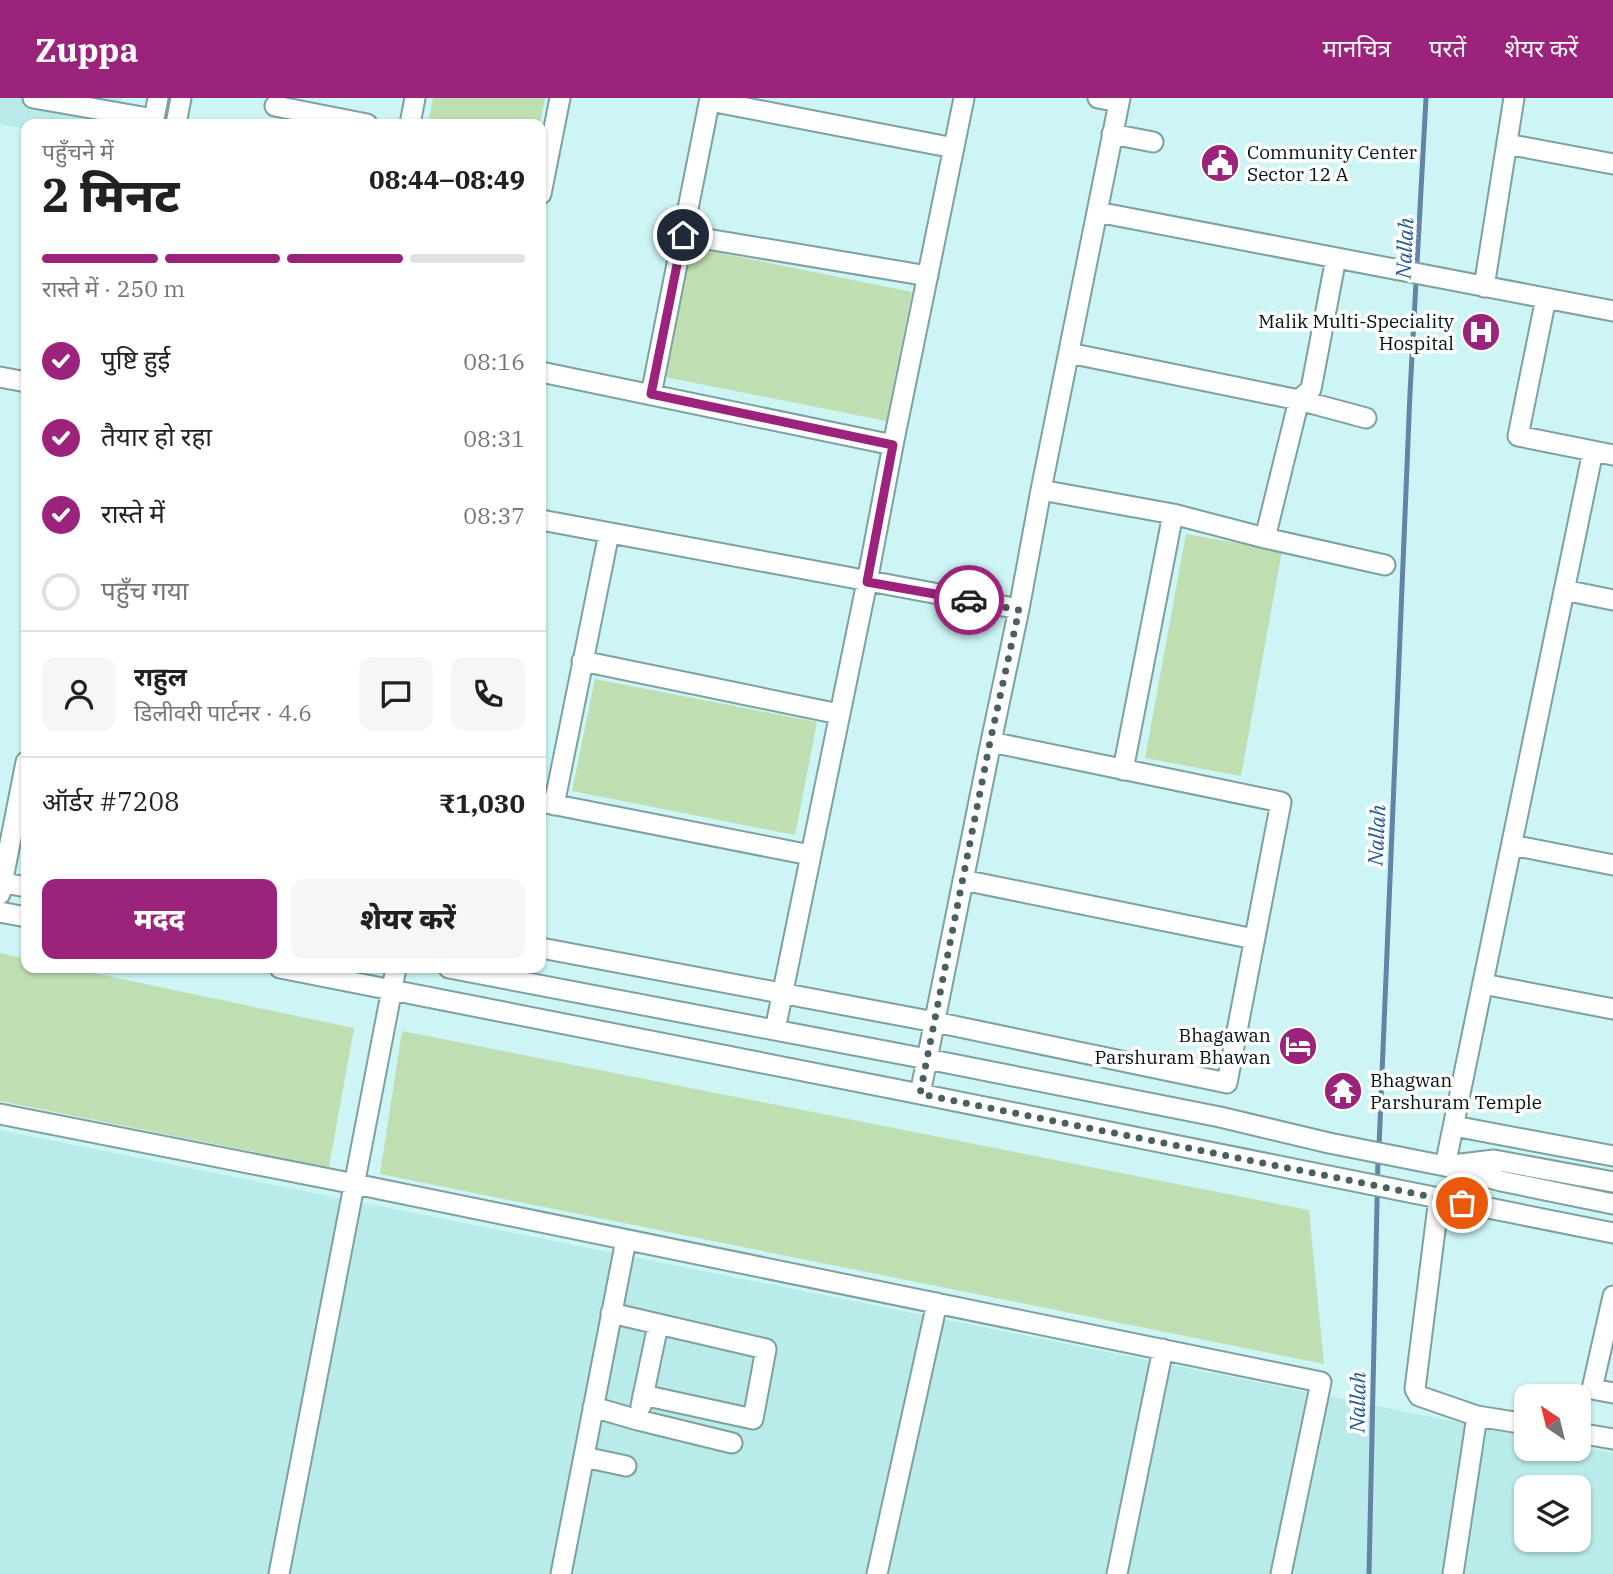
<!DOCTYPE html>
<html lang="hi">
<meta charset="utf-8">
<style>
:root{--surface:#fff;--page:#f6f6f6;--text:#202124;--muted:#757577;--line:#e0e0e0;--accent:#9c237c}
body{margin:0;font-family:"IBM Plex Serif","Noto Sans Devanagari",serif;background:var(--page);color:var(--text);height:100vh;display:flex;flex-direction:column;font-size:26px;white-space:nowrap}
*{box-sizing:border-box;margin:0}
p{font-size:23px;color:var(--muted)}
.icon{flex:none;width:38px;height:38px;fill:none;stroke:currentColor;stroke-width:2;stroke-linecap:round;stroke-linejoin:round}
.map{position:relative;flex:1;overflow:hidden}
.sheet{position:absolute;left:21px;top:21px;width:525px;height:854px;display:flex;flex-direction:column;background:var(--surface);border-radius:14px;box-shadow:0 2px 5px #0004}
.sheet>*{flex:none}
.needle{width:46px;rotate:325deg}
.tools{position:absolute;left:1514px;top:1286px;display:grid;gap:14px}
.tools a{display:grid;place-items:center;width:77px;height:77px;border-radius:14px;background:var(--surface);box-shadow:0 2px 5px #0004;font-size:35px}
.pin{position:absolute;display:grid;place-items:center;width:60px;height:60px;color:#fff;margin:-30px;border:4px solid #fff;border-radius:50%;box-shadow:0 2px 7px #0007}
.courier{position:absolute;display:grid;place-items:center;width:70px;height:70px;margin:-35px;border:5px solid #9c237c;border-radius:50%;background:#fff;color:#222;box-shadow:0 2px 9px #0007}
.summary em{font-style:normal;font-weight:800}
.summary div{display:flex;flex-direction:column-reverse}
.summary{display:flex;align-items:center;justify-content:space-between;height:119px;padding:0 21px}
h1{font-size:46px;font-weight:800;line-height:52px}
.bar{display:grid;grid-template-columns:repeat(4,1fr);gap:10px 7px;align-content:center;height:84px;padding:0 21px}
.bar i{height:9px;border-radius:5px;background:var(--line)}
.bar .selected{background:var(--accent)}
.bar p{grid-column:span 4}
.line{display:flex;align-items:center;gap:18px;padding:0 21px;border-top:2px solid var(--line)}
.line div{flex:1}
.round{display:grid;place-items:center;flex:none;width:74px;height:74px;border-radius:14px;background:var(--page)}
ol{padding:0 21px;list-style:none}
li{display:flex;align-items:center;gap:21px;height:77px}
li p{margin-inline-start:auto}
li .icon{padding:7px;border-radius:50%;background:var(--accent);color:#fff;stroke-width:4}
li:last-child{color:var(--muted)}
li i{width:38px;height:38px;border:4px solid var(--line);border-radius:50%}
.primary-button{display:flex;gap:14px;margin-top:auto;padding:14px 21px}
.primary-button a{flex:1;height:80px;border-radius:14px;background:var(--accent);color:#fff;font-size:28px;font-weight:800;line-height:80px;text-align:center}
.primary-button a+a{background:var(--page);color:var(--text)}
header{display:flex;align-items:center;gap:42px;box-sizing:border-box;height:98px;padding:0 35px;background:var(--accent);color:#fff}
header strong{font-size:33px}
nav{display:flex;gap:38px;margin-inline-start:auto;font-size:24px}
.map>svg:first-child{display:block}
.built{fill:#b9ebea;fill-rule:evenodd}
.green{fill:#bfdfb3}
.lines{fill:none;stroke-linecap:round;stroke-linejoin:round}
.stream{stroke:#6484a6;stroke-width:5}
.minor-casing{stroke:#7ca1a0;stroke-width:23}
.minor{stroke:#fff;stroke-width:19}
.done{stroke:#4a6060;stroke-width:7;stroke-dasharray:0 12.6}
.route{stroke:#9c237c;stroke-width:9}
.labels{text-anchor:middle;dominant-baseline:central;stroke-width:7;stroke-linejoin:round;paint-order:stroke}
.poi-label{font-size:19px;fill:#031010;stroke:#fff;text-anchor:start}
.water-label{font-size:21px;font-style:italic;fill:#225894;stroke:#fff}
</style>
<header>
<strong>Zuppa</strong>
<nav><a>मानचित्र</a><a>परतें</a><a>शेयर करें</a></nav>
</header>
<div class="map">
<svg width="1613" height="1476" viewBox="0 0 1613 1476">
<rect width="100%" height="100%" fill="#cef5f5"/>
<path class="built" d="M0,0H122L117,26H26V31L0,26Z
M0,1032L1526,1338V1351H1578L1579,1348L1613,1355V1476H0ZM1526,1390H1578V1442H1526Z"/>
<path class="green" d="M433,0H545L540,26H460L429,20Z
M691,149L912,194L886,323L665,279Z
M1186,436L1282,453L1241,678L1145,660Z
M595,581L817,624L795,737L572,693Z
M0,855L26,861V870H69L354,930L329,1069L0,1003Z
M402,933L1309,1112L1324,1266L380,1076Z"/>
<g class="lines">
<path class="stream" d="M1379,1049L1410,295L1426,0
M1369,1476L1378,1059"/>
<g class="minor-casing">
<path id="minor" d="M33,0L154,21
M1098,0L1119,4
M710,3L954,50
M275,8L367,26
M153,26L158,0
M176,26L181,0
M410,26L415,0
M1112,36L1153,44
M1507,46L1613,66
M541,96L560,0
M1097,114L1613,213
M683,137L928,178
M1336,160L1311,291L1299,302L1366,320
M1484,189L1514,0
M1546,200L1518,338L1613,357
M541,274L893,347
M0,279L26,284
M651,297L710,0
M1593,353L1445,1068L1501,1083L1613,1106
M1041,392L1173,416L1265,440L1299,302L1069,255
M541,422L1019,511
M1265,440L1385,467
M1564,492L1613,502
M582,563L839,616
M1123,672L1173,416
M541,704L810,757
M554,707L609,435
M1512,747L1613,767
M963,782L1254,841
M0,784L26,789
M0,796L26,664
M0,814L26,819
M541,850L935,924L1227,985L1281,704L991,644
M280,870L920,996L1613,1135
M449,870L927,961L1220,1019L1329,1045L1445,1068L1494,1062L1613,1084
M1483,886L1613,911
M775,932L867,484L893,347L964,0
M920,996L991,644L1019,511L1041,392L1120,0
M0,1016L355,1086L1321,1284L1281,1476
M1454,1028L1613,1058
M1439,1100L1415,1291L1419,1298L1477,1318
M1613,1198L1592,1291L1613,1295
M611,1215L766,1251L753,1321L643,1297
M641,1308L658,1227
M593,1309L638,1322L732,1345
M1578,1335L1613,1341
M584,1359L626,1368
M279,1476L396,870
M561,1476L626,1142
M877,1476L937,1205
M1117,1476L1163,1251
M1453,1476L1477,1318L1526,1326"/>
</g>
<use href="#minor" class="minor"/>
</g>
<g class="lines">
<path class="done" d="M969,502L1019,512L990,644L920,996L1462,1105"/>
<path class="route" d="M683,137L651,296L893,347L867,484L969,502"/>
</g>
<defs>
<g id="civic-disc" transform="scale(2.0125)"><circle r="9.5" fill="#9c237c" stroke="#fff"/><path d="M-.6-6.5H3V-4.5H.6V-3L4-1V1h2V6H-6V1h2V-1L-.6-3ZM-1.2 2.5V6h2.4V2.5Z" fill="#fff"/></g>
<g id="hospital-disc" transform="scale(2.0125)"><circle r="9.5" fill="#9c237c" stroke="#fff"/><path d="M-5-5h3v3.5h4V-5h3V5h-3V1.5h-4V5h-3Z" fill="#fff"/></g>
<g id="hotel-disc" transform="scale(2.0125)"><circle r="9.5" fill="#9c237c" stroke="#fff"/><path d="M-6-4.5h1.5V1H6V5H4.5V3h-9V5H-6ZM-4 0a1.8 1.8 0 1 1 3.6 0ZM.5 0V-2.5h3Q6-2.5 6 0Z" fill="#fff"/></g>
<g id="temple-disc" transform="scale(2.0125)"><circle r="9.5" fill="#9c237c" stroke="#fff"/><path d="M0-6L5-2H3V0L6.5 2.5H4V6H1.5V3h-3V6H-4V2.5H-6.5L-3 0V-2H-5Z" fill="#fff"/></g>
</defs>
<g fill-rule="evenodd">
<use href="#civic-disc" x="1220" y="65"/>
<use href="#hospital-disc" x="1481" y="234"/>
<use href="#hotel-disc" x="1298" y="948"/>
<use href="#temple-disc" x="1343" y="993"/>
</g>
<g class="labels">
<g class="poi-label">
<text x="1247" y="54">Community Center<tspan x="1247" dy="22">Sector 12 A</tspan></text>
<text x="1454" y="223" text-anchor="end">Malik Multi-Speciality<tspan x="1454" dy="22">Hospital</tspan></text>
<text x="1271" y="937" text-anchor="end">Bhagawan<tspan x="1271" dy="22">Parshuram Bhawan</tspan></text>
<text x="1370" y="982">Bhagwan<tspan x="1370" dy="22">Parshuram Temple</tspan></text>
</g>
<g class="water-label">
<text transform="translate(1404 150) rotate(-87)">Nallah</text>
<text transform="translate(1376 737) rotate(-87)">Nallah</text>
<text transform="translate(1357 1304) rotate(-89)">Nallah</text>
</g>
</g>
</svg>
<div class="tools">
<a><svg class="needle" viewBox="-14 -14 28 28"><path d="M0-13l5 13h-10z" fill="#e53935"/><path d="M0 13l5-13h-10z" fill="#757577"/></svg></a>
<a><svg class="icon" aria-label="layers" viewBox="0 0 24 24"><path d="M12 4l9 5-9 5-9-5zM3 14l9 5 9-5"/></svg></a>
</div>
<div class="pin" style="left:1462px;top:1105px;background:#ea580c"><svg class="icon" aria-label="bag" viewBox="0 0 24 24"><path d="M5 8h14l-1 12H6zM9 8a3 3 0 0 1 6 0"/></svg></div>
<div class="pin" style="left:683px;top:137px;background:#1f2937"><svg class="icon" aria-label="home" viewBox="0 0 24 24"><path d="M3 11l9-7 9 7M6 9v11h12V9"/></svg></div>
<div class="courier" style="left:969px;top:502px"><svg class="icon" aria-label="car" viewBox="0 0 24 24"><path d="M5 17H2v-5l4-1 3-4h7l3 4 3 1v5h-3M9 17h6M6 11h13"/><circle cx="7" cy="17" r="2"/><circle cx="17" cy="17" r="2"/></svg></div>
<section class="sheet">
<div class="summary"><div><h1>2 मिनट</h1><p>पहुँचने में</p></div><em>08:44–08:49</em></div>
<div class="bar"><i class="selected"></i><i class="selected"></i><i class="selected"></i><i></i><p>रास्ते में · 250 m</p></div>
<ol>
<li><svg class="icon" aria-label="check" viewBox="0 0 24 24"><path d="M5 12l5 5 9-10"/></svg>पुष्टि हुई<p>08:16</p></li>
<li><svg class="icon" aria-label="check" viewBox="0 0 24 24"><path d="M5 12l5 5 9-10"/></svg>तैयार हो रहा<p>08:31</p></li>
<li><svg class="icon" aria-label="check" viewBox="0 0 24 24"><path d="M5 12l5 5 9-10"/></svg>रास्ते में<p>08:37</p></li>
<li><i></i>पहुँच गया</li>
</ol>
<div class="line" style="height:126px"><a class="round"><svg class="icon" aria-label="person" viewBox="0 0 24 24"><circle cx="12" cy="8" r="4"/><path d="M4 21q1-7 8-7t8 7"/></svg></a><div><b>राहुल</b><p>डिलीवरी पार्टनर · 4.6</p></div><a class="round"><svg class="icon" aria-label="chat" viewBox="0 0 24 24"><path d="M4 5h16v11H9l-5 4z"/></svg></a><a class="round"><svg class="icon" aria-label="phone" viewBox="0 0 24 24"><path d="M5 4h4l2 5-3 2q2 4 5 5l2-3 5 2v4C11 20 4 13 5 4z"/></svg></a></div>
<div class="line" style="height:91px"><div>ऑर्डर #7208</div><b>₹1,030</b></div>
<div class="primary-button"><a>मदद</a><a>शेयर करें</a></div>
</section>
</div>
